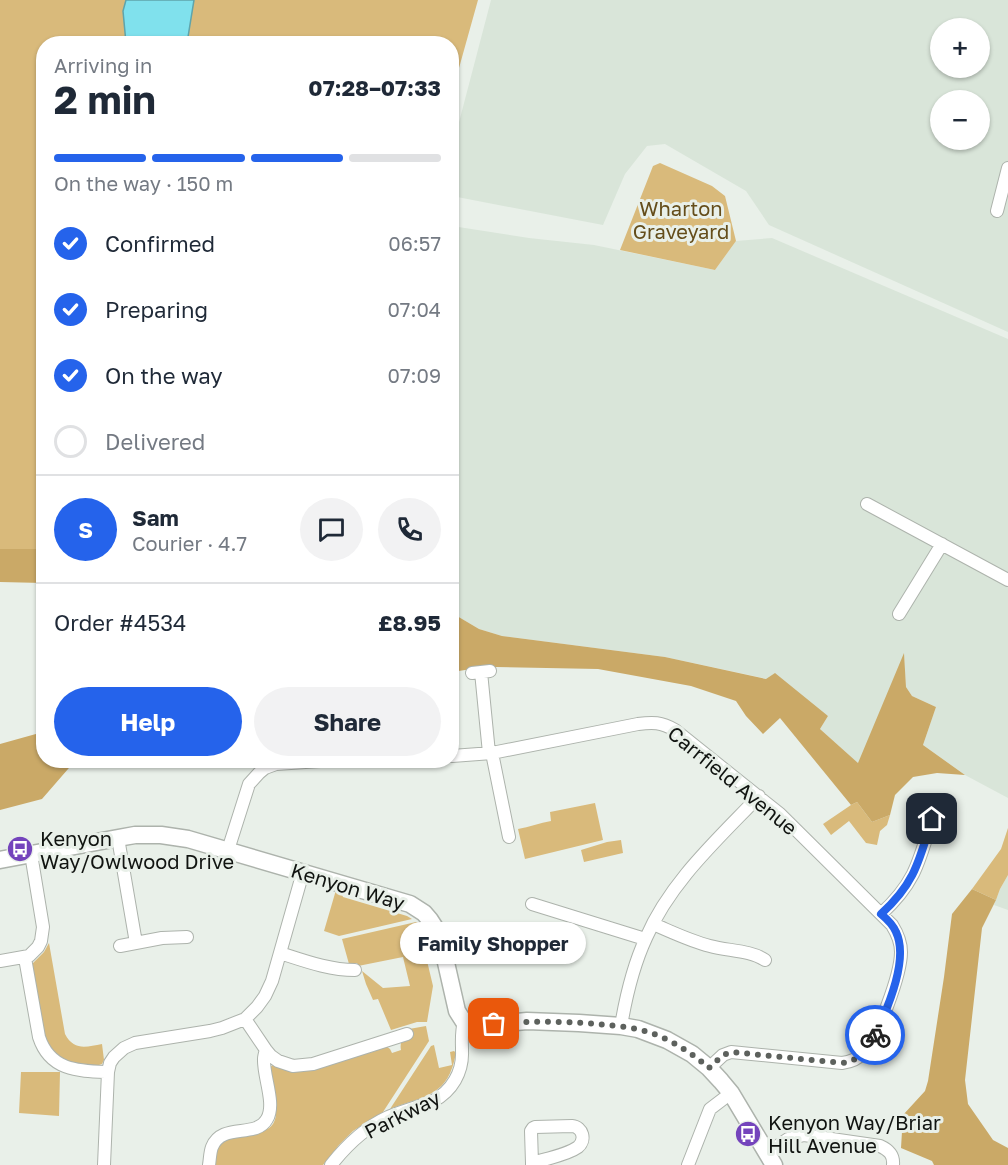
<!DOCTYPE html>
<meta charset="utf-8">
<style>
:root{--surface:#fff;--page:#f2f2f3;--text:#1f2937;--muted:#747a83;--line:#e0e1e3;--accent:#2563eb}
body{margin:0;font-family:"Golos Text",sans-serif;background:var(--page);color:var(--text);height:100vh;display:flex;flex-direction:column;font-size:22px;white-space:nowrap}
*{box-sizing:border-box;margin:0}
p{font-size:20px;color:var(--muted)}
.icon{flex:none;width:33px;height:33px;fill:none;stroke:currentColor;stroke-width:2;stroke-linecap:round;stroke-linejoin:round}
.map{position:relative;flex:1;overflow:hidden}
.details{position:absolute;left:36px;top:36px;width:423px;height:732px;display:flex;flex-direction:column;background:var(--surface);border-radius:24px;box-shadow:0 2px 4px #0004}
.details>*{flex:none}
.controls{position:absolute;left:930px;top:18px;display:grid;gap:12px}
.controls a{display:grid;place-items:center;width:60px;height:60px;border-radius:50%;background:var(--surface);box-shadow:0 2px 4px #0004;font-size:30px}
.pin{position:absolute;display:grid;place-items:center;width:51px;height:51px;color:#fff;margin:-26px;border-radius:12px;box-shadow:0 3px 9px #0006}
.courier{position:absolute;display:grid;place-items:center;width:60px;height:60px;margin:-30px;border:4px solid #2563eb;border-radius:50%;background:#fff;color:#222;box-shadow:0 2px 8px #0007}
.bubble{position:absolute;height:42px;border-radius:21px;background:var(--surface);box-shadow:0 2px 4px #0004;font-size:20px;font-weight:700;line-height:42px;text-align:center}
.headline em{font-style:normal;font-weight:700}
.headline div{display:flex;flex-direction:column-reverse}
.headline{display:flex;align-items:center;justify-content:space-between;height:102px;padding:0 18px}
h1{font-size:39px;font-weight:700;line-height:45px}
.bar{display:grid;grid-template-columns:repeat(4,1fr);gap:9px 6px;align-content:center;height:72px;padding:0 18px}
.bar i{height:8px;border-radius:4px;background:var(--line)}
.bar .active{background:var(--accent)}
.bar p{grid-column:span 4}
.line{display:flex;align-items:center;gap:15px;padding:0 18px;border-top:2px solid var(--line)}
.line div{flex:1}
.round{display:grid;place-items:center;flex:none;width:63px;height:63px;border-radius:32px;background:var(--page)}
ol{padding:0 18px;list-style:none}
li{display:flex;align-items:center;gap:18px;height:66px}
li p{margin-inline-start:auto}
li .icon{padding:6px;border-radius:50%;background:var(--accent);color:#fff;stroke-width:4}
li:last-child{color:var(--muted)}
li i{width:33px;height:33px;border:3px solid var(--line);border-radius:50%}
.button{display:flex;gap:12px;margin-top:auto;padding:12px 18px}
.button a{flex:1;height:69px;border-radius:36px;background:var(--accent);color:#fff;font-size:24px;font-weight:700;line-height:69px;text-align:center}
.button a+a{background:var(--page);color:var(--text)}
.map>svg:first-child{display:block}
.built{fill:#d9e5d9;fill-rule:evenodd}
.green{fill:#d9ba7b}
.forest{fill:#caa967}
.water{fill:#80e1ed;stroke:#5fa4ab;stroke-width:1.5}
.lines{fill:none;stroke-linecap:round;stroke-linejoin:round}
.street-casing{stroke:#adb3ac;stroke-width:14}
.secondary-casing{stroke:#adb3ac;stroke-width:19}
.street{stroke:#fff;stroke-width:12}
.secondary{stroke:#fff;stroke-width:16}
.done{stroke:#5d615d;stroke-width:6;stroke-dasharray:0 10.8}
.route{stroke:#2563eb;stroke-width:8}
.labels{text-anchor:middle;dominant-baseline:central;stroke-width:6;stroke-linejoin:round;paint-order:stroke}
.park-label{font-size:20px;fill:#644d1a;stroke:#e9f0e9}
.street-label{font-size:20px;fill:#111411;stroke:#e9f0e9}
.poi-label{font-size:20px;fill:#111411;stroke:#e9f0e9;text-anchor:start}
</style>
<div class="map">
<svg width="1008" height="1165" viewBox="0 0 1008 1165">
<rect width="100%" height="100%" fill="#e9f0e9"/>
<path class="built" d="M491,0H1008V332L769,225L746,191L665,144L647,146L625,174L603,225L452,196V149ZM940,28H980V68H940ZM940,100H980V140H940Z
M452,226L529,238L594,245L715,270L736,241L772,238L1008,339V798L965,775L923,745L936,707L912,696L906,687L904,655L859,764L820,729L828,716L767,679L665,657L502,636L479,629L452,613Z
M1008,875V910L994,905L1000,889Z"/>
<path class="green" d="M0,0H478L452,93V44H44L43,549H0Z
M660,163L712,186L725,196L736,241L715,270L620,250L653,166Z
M857,802L872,822L890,815L887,825L880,831L877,845L866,843L849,821L831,835L823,824L851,805Z
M595,803L603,840L525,859L518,829C529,827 540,823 551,821L550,812Z
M1008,828V875L1000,889L996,900L972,889L1001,849Z
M621,840L623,853L584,862L581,850L607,842Z
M336,890L341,892L343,897L407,916L412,919L339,936L324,931Z
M416,922L418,923L433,986L427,1022H417L391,1030L378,999L373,1000L366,984L362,971L383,988L410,986L403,957L358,966L357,963L349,964L342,939Z
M49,943L65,1034C74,1051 86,1047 102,1044L104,1060L102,1064L99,1065V1068L64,1062L45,1043L30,966L44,952Z
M426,1026L429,1041L383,1112L353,1131L339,1145L323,1165H214C215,1159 215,1151 219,1146C233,1126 276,1144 276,1112L270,1071V1067L273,1065L386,1046L390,1049L392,1053L401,1050C399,1041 405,1035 409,1029Z
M434,1045L439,1068L452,1065L450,1052L454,1051L456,1053C448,1096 427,1095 390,1109L431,1046Z
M21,1072H60L59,1116L19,1113Z"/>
<path class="forest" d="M43,549V583L0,582V549Z
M452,613L479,629L502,636L665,657L766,679L775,673L828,716L820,729L858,763L904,653L906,687L912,696L936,707L923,745L965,775L937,773L913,777L895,795L890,815L872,822L857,802L851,805L780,718L763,734L746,716L736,701L691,686L598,669L496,667L465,670L452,672Z
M43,732L44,760L75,761L42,799L0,810V744Z
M972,889L996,900L982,928L965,1080L968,1104L993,1140L1008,1148V1165H934L932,1161L901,1148L903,1115L925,1091L928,1081L944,977L952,914Z"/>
<path class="water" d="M126,0H194L187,43H126L123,11Z"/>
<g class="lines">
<g class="street-casing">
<path id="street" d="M997,211L1008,168
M867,504L1008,580
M899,614L942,544
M481,672L489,753
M472,673L490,671
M492,753L509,837
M452,756L492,753L638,724C653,722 661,722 675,730L780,814L892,925C897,933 901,942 901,952C901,974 878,1037 863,1053C858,1059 850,1062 842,1063L731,1052L723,1055L709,1068
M118,838L136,943
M228,850L249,784L259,773L265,768L276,764L335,760
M532,904L645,939
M881,914C915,883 919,862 932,819
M653,924C672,932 690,941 710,946C728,951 750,950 765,960
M120,946L162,938L187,937
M280,953C305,961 329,970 355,970
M25,958L39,1037C50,1071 79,1071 108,1072
M0,961L29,956L38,947L41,941L43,927L31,854
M245,1019L266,1050L271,1056L278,1061L293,1066L313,1064L407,1034
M621,1026C626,996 633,966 646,938C670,882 718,839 759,796
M767,1153L788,1139L804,1135L880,1146C889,1150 894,1155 893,1165
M532,1163C545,1159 567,1155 578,1147C586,1140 583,1127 572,1126L535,1127L533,1128L531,1131L532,1163V1165
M104,1165L108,1072L110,1063L114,1057L124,1048L135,1043L210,1031L222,1028L245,1019L257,1007L265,996L272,981L303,872
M209,1165C210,1159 210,1152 212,1147C222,1122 256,1139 267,1119C276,1104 263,1076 264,1059C264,1056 265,1053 266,1050
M331,1165C346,1146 366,1127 388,1117C403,1111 418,1107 433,1101C452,1091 463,1072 462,1051C462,1040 461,1032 464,1022
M688,1165L710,1109L731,1093"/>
</g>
<g class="secondary-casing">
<path id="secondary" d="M0,860L118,838L135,835H161L188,839L410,904L424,913L430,920L439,934L442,945L457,1011L464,1022L473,1026L527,1021L579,1023L621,1026L638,1029L667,1040L692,1054L709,1068L721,1081L731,1093L774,1165"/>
</g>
<use href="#street" class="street"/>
<use href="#secondary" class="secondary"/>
</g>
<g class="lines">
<path class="done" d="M494,1024C529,1021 561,1021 596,1024C615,1026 636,1027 654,1034C675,1042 693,1054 709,1068L723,1055L731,1052L842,1063C859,1061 867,1050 875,1035"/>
<path class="route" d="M875,1035C887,1010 909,959 896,932C893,925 887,919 881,914C915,883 919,861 932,819"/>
</g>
<defs>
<g id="bus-disc" transform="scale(1.35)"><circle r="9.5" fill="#7444bc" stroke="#e9f0e9"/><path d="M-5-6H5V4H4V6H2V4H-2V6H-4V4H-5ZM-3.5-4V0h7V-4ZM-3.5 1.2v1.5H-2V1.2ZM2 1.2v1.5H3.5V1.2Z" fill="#fff"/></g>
</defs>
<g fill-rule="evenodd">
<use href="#bus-disc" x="20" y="849"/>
<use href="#bus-disc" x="748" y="1134"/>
</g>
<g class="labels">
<g class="park-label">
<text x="681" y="208">Wharton<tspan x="681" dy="23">Graveyard</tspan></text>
</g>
<g class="street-label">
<text transform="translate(733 780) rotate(39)">Carrfield Avenue</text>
<text transform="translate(348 886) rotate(17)">Kenyon Way</text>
<text transform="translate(402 1114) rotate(-27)">Parkway</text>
</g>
<g class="poi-label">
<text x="40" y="838">Kenyon<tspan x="40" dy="23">Way/Owlwood Drive</tspan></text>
<text x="768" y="1122">Kenyon Way/Briar<tspan x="768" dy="23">Hill Avenue</tspan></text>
</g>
</g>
</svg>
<div class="controls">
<a>+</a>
<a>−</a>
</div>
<div class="pin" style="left:494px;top:1024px;background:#ea580c"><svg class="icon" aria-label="bag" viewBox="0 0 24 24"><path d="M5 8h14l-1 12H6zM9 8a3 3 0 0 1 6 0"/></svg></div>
<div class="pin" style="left:932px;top:819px;background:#1f2937"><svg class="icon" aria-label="home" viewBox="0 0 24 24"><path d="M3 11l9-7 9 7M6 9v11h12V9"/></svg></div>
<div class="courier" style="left:875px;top:1035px"><svg class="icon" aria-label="bike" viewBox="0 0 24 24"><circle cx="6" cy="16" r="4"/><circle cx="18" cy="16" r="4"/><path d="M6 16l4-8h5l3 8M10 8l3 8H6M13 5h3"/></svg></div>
<div class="bubble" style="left:400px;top:922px;width:186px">Family Shopper</div>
<section class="details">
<div class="headline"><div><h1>2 min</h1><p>Arriving in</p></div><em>07:28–07:33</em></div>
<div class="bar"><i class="active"></i><i class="active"></i><i class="active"></i><i></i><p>On the way · 150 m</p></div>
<ol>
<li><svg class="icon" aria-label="check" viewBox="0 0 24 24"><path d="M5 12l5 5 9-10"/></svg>Confirmed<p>06:57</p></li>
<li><svg class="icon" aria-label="check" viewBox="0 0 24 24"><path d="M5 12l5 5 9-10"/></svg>Preparing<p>07:04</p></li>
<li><svg class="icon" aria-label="check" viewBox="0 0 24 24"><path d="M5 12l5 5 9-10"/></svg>On the way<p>07:09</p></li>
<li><i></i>Delivered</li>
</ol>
<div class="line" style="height:108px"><b class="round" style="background:var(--accent);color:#fff">S</b><div><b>Sam</b><p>Courier · 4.7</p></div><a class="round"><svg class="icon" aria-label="chat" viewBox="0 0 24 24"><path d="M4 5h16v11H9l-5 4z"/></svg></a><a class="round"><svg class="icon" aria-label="phone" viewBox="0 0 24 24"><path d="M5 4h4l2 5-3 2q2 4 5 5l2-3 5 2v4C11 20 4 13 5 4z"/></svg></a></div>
<div class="line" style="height:78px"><div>Order #4534</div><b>£8.95</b></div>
<div class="button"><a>Help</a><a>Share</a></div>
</section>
</div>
